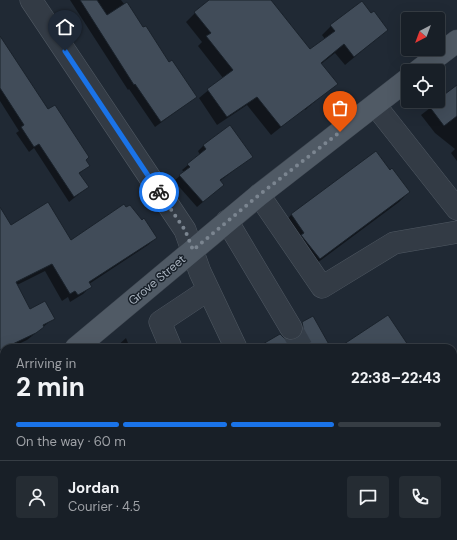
<!DOCTYPE html>
<meta charset="utf-8">
<style>
:root{--surface:#181f27;--page:#252c33;--text:#f1f3f6;--muted:#9fa2a7;--line:#363d44;--accent:#1a73e8}
body{margin:0;font-family:"DM Sans",sans-serif;background:var(--page);color:var(--text);height:100vh;display:flex;flex-direction:column;font-size:15px;white-space:nowrap}
*{box-sizing:border-box;margin:0}
p{font-size:13px;color:var(--muted)}
.icon{flex:none;width:22px;height:22px;fill:none;stroke:currentColor;stroke-width:2;stroke-linecap:round;stroke-linejoin:round}
.map{position:relative;flex:1;overflow:hidden}
.sheet{position:absolute;left:0px;top:344px;width:457px;height:196px;display:flex;flex-direction:column;background:var(--surface);border-radius:12px 12px 0 0;box-shadow:0 4px 16px #0002,0 0 0 1px var(--line)}
.sheet>*{flex:none}
.needle{width:26px;rotate:221deg}
.controls{position:absolute;left:401px;top:12px;display:grid;gap:8px}
.controls a{display:grid;place-items:center;width:44px;height:44px;border-radius:4px;background:var(--surface);box-shadow:0 4px 16px #0002,0 0 0 1px var(--line);font-size:20px}
.pin{position:absolute;display:grid;place-items:center;width:34px;height:34px;color:#fff;margin:-41px -17px;border-radius:50% 50% 50% 0;rotate:-45deg;box-shadow:0 0 4px #0007}
.pin .icon{rotate:45deg}
.courier{position:absolute;display:grid;place-items:center;width:40px;height:40px;margin:-20px;border:3px solid #1a73e8;border-radius:50%;background:#fff;color:#222;box-shadow:0 1px 5px #0007}
.summary em{font-style:normal;font-weight:700}
.summary div{display:flex;flex-direction:column-reverse}
.summary{display:flex;align-items:center;justify-content:space-between;height:68px;padding:0 16px}
h1{font-size:26px;font-weight:700;line-height:30px}
.bar{display:grid;grid-template-columns:repeat(4,1fr);gap:6px 4px;align-content:center;height:48px;padding:0 16px}
.bar i{height:5px;border-radius:3px;background:var(--line)}
.bar .selected{background:var(--accent)}
.bar p{grid-column:span 4}
.line{display:flex;align-items:center;gap:10px;padding:0 16px;border-top:1px solid var(--line)}
.line div{flex:1}
.round{display:grid;place-items:center;flex:none;width:42px;height:42px;border-radius:4px;background:var(--page)}
.map>svg:first-child{display:block}
.shadow{fill:#0007}
.building{fill:#414c59;stroke:#1a222b}
.lines{fill:none;stroke-linecap:round;stroke-linejoin:round}
.minor-tunnel{stroke:#353e49;stroke-width:22;stroke-dasharray:22 11;stroke-linecap:butt}
.minor-casing{stroke:#505963;stroke-width:23}
.major-casing{stroke:#3c444e;stroke-width:23}
.minor{stroke:#333b45;stroke-width:22}
.major{stroke:#505a65;stroke-width:22}
.done{stroke:#7b8590;stroke-width:4;stroke-dasharray:0 7.2}
.route{stroke:#1a73e8;stroke-width:5}
.labels{text-anchor:middle;dominant-baseline:central;stroke-width:3;stroke-linejoin:round;paint-order:stroke}
.street-label{font-size:12px;fill:#acb6c2;stroke:#182029}
</style>
<div class="map">
<svg width="457" height="540" viewBox="0 0 457 540">
<rect width="100%" height="100%" fill="#202934"/>
<path class="shadow" d="M70,0H121L196,97L155,127L129,89L128,90Z
M220,0H270L310,51L325,39L322,35L331,26L370,14L387,30L345,65L335,53L321,64L336,84L305,110L304,109L271,135L247,105L217,125L199,98L223,78L198,46L202,42L186,22L195,13Z
M0,42L88,165L79,174L88,187L69,202L34,148L29,152L16,133L19,131L0,101Z
M457,87V161L451,153L455,149L435,133L421,115Z
M229,127L251,157L220,181L223,185L197,207L174,181L184,172L182,170L200,155L198,151L203,146Z
M375,152L409,192L399,202L309,269L281,226L291,215Z
M0,213L10,226L71,242L156,238L148,245L89,284L90,287L83,294L70,302L68,297L62,301L45,271L17,285L29,310L54,318L27,340L10,348H4V351L0,353Z
M303,323L330,348H262L285,340L293,341L292,333Z
M126,338L130,348H115Z
M453,375H457V415H453Z
M38,536H92L93,540H24Z
M142,536H307L308,540H140Z
M321,536H423L424,540H312Z"/>
<path class="building" d="M80,0H97L107,15L127,2L143,27L146,26L169,62L172,60L197,97L161,122L135,84L134,85Z
M209,0H271L310,49L335,31L330,25L362,1L371,13L374,11L388,30L354,57L344,44L321,63L338,84L281,127L257,97L227,117L207,89L233,70L206,36L211,33L194,12Z
M0,36L48,109L55,105L89,157L86,160L90,166L79,173L89,187L74,197L39,144L34,147L21,127L24,125L0,88Z
M457,85V116L444,126L429,106Z
M230,125L253,157L220,180L224,185L203,202L179,175L190,167L187,164L206,149L203,145Z
M376,151L390,170L392,168L410,192L320,259L301,235L304,233L291,214Z
M48,202L71,240L124,204L126,207L130,205L142,220L144,218L157,238L89,282L92,287L78,295L75,291L70,294L52,264L16,282L30,309L45,301L55,319L43,325L44,327L36,333L0,350V207L11,225Z
M388,315L410,348H338Z
M313,316L331,348H256L280,334L285,339L292,340L297,339L302,334L303,327L302,322Z"/>
<g class="lines">
<path class="minor-tunnel" d="M291,328L302,348"/>
<g class="minor-casing">
<path id="minor" d="M31,0L185,230L200,272L236,348
M375,105L457,209
M259,195L322,287L394,243L457,232
M227,221L291,328
M171,348L160,322L208,290"/>
</g>
<g class="major-casing">
<path id="major" d="M418,71L457,41
M76,348L259,195L408,79
M0,413L4,409
M453,470H457
M0,485H4"/>
</g>
<use href="#minor" class="minor"/>
<use href="#major" class="major"/>
</g>
<g class="lines">
<path class="done" d="M159,192L185,230L193,250L259,195L340,132"/>
<path class="route" d="M65,51L159,192"/>
</g>
<g class="labels">
<g class="street-label">
<text transform="translate(157 280) rotate(-40)">Grove Street</text>
</g>
</g>
</svg>
<div class="controls">
<a><svg class="needle" viewBox="-14 -14 28 28"><path d="M0-13l5 13h-10z" fill="#e53935"/><path d="M0 13l5-13h-10z" fill="#9fa2a7"/></svg></a>
<a><svg class="icon" aria-label="locate" viewBox="0 0 24 24"><circle cx="12" cy="12" r="6"/><path d="M12 2v4M12 18v4M2 12h4M18 12h4"/></svg></a>
</div>
<div class="pin" style="left:340px;top:132px;background:#ea580c"><svg class="icon" aria-label="bag" viewBox="0 0 24 24"><path d="M5 8h14l-1 12H6zM9 8a3 3 0 0 1 6 0"/></svg></div>
<div class="pin" style="left:65px;top:51px;background:#1f2937"><svg class="icon" aria-label="home" viewBox="0 0 24 24"><path d="M3 11l9-7 9 7M6 9v11h12V9"/></svg></div>
<div class="courier" style="left:159px;top:192px"><svg class="icon" aria-label="bike" viewBox="0 0 24 24"><circle cx="6" cy="16" r="4"/><circle cx="18" cy="16" r="4"/><path d="M6 16l4-8h5l3 8M10 8l3 8H6M13 5h3"/></svg></div>
<section class="sheet">
<div class="summary"><div><h1>2 min</h1><p>Arriving in</p></div><em>22:38–22:43</em></div>
<div class="bar"><i class="selected"></i><i class="selected"></i><i class="selected"></i><i></i><p>On the way · 60 m</p></div>
<div class="line" style="height:72px"><a class="round"><svg class="icon" aria-label="person" viewBox="0 0 24 24"><circle cx="12" cy="8" r="4"/><path d="M4 21q1-7 8-7t8 7"/></svg></a><div><b>Jordan</b><p>Courier · 4.5</p></div><a class="round"><svg class="icon" aria-label="chat" viewBox="0 0 24 24"><path d="M4 5h16v11H9l-5 4z"/></svg></a><a class="round"><svg class="icon" aria-label="phone" viewBox="0 0 24 24"><path d="M5 4h4l2 5-3 2q2 4 5 5l2-3 5 2v4C11 20 4 13 5 4z"/></svg></a></div>
</section>
</div>
